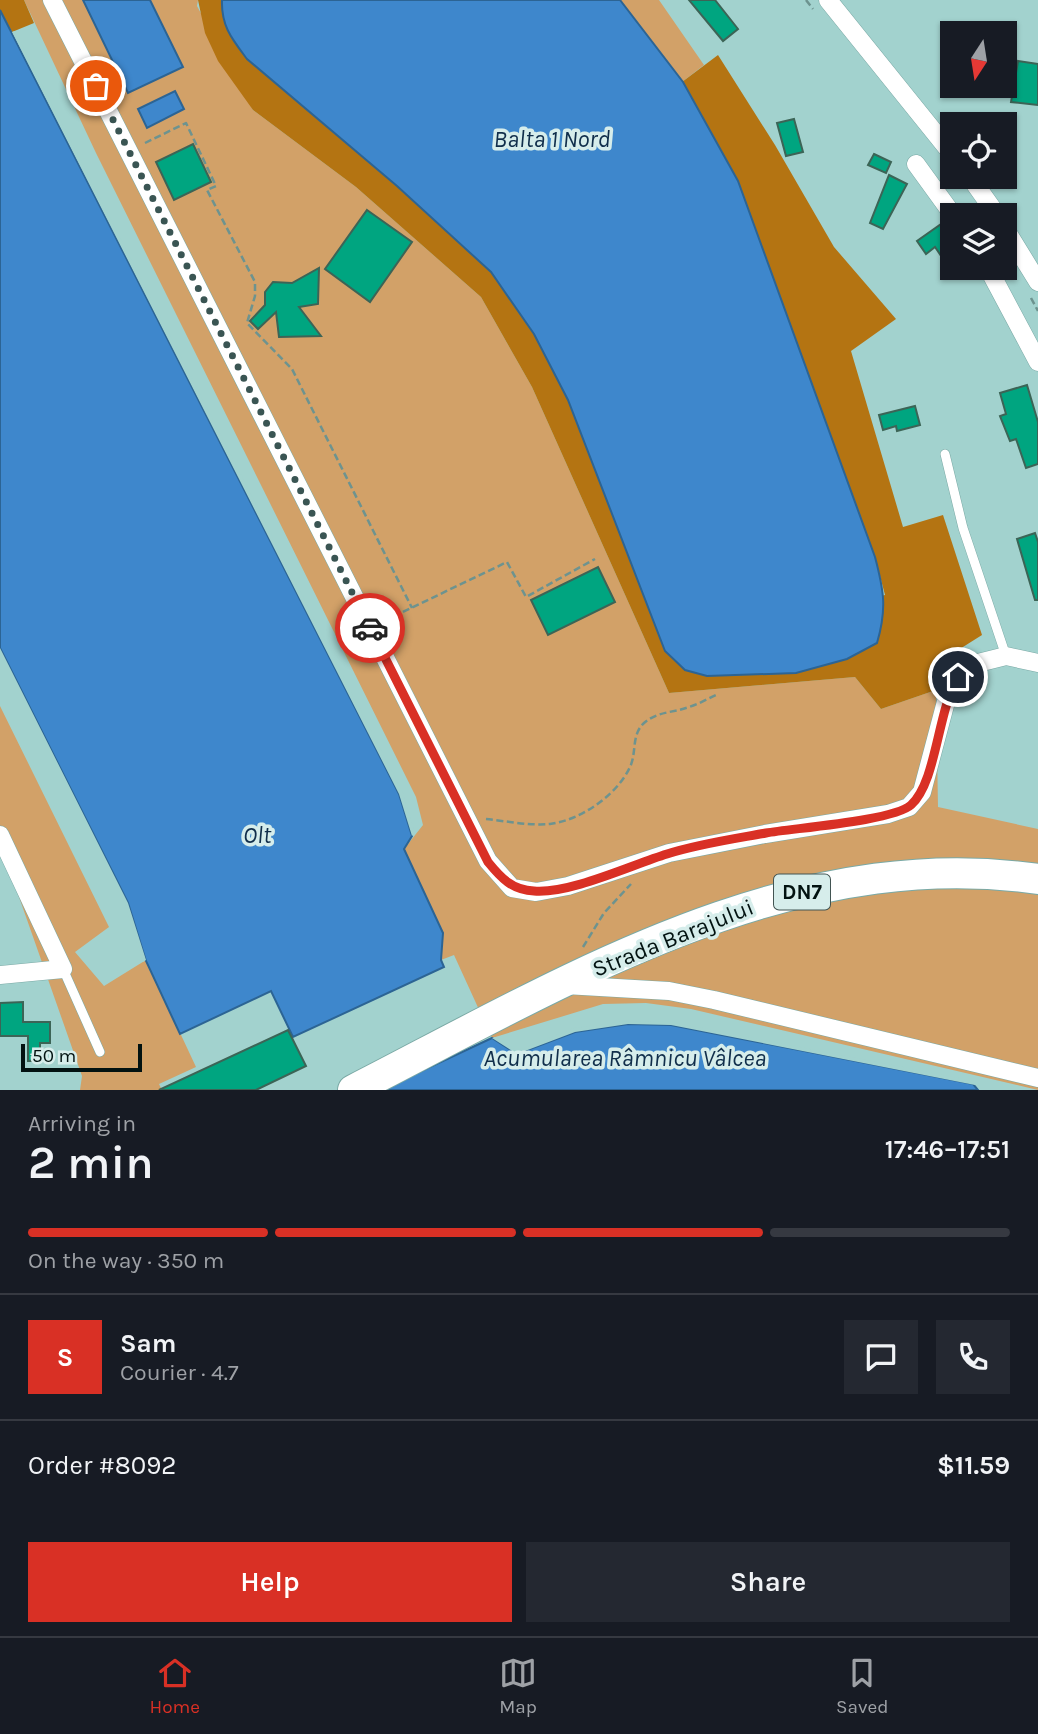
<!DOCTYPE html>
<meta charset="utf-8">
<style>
:root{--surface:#171b24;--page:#242831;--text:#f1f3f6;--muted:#9ea1a6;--line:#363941;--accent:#d93025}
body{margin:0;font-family:Karla,sans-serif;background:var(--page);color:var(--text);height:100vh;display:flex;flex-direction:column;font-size:26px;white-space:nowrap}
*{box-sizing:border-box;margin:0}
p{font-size:23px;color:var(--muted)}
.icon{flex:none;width:38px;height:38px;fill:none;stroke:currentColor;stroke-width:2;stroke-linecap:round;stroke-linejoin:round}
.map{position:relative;height:1090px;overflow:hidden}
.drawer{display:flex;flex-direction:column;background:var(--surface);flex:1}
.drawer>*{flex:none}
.needle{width:46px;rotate:192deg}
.controls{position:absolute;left:940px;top:21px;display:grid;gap:14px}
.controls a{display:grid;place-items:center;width:77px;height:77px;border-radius:0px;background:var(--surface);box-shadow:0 2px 5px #0004;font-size:35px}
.scale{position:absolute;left:21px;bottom:18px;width:121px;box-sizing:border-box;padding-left:7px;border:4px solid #021211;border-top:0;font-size:19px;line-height:24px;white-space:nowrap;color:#021211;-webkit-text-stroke:5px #d6edeb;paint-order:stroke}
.pin{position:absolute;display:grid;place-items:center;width:60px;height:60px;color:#fff;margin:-30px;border:4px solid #fff;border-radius:50%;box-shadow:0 2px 7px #0007}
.courier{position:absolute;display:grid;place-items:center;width:70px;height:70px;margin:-35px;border:5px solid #d93025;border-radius:50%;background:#fff;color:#222;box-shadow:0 2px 9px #0007}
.headline em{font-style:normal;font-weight:600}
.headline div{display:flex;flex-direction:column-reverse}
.headline{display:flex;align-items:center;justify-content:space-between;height:119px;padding:0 28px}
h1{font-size:46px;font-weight:600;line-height:52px}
.bar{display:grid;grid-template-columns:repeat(4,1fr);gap:10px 7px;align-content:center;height:84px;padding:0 28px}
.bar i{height:9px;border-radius:5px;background:var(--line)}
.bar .on{background:var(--accent)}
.bar p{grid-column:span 4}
.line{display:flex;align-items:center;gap:18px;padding:0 28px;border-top:2px solid var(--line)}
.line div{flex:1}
.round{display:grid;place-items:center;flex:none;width:74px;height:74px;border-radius:0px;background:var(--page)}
.button{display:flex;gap:14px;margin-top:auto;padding:14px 28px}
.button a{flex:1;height:80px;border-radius:0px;background:var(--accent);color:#fff;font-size:28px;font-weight:600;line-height:80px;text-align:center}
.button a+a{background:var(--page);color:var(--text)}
.dock{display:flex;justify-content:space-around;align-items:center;height:98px;border-top:2px solid var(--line);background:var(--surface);font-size:19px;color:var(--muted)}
.dock a{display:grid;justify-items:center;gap:4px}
.dock .on{color:var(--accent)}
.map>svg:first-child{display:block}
.green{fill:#d2a168}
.forest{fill:#b47412}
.water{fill:#3e87cc;stroke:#2c6494;stroke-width:2}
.pier{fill:#a2d2ce}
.building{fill:#00a580;stroke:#3c6456;stroke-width:2}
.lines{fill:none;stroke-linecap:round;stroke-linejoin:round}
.service-casing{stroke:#7aa9a5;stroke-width:10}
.minor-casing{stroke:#7aa9a5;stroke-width:19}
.trunk-casing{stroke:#7aa9a5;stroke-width:32}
.path{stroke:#6d938f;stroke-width:2.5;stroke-dasharray:7 3.5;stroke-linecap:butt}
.service{stroke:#fff;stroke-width:9}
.minor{stroke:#fff;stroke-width:18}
.trunk{stroke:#fff;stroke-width:30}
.done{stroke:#3a5553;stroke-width:7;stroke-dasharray:0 12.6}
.route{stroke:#d93025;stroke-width:9}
.labels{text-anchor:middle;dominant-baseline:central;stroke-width:7;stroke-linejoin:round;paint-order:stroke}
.shield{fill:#d6edeb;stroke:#425452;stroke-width:2}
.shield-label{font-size:21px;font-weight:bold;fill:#021211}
.street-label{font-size:23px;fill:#021211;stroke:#d6edeb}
.water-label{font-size:24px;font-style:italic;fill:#102e4b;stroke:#d6edeb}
</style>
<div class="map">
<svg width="1038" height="1090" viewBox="0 0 1038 1090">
<rect width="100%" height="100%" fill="#a2d2ce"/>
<path class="green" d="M24,0H198L197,6L253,110L356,187L481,297L532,387L669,693L855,677L881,709L936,690L938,807L1038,829V1090L691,1009L646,1003L603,1004L492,1038L454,955L441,960L443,933L404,849L423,825L416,797L96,153Z
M620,0H659L704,65L682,82Z
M0,706L109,927L75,952L104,986L146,960L196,1067L159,1084L162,1090H80L82,1076L0,843Z"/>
<path class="forest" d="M0,0H24L34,23L12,32L0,10Z
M198,0H222C221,26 232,39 247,59L397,186L491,272L534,334L568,400L665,651L885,595L875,557L738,181L682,82L718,55L775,145L834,247L896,319L851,351L903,527L943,515L982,635L955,652L936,690L881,709L855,677L669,693L532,387L481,297L356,187L253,110L218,61L205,33Z"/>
<path class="water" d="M83,0H150L183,67L128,93Z
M222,0H620L683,82L738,181L875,557C884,591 887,609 877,643L847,659L796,673L707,676L685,670L665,651L568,400L534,334L491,272L397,186L247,59C232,39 221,26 222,0Z
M0,10L399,794L412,836L404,849L443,933L441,960L444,967L293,1037L271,991L180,1034L146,961L128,903L0,648Z
M175,91L184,109L147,128L138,109Z
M628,1024L671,1025L973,1084L978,1090H381L492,1038L517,1054L575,1032Z"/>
<path class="pier" d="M15,31L403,793L415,833L412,836L399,794L12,32Z
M0,648L128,903L146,960L143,962L125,905L0,655Z
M627,1021L672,1022L974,1081L980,1086L671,1025L628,1024L575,1032L517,1054L492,1038L496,1037L517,1051L574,1028Z"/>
<path class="building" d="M689,0H715L738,29L723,41Z
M1018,61L1038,64V105L1011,102Z
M794,119L803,152L786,156L777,123Z
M193,144L211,182L174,200L156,162Z
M874,154L891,162L886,173L868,165Z
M889,175L907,184L883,229L870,223Z
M367,210L412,242L370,302L325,269Z
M944,222L952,226V272L935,247L926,254L917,241Z
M319,268L318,304L299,307L321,336L279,337L276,312L258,329L250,321L265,305V292L273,282L292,283Z
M1027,385L1038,422V464L1026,468L1016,439L1010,441L1000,416L1006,414L1000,393Z
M915,406L920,425L897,431L896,426L883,430L879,415Z
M1035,533L1038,542V600H1035L1017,539Z
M598,567L615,602L548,635L531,600Z
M23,1002V1022H50V1043H40V1061H28V1036H0V1003Z
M288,1030L306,1066L256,1090H159Z"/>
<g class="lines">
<g class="service-casing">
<path id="service" d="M945,454L963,528L1006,656
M63,969L100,1052"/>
</g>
<g class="minor-casing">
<path id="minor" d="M52,0L488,861L512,888L536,892L568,886L669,853L765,834L888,814L909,807L922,792L948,694L958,678L974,664L1006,656L1038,663
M828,0L952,154
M916,164L953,215
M970,177L997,215
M1004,227L1038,282
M988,268L1038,362
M0,835L63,969L0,975
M565,985L669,991L714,1000L1038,1078"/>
</g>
<g class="trunk-casing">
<path id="trunk" d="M353,1090C564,982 790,843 1038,879"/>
</g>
<path class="path" d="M806,0L813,9
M145,143L186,123L216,186L207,190L255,282V296L247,323L292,369L412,608
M1031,298L1038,311
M384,621L507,562L526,597L595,559
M486,819C506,821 530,826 550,824C581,820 617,795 630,767C637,752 631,735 644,723C658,711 673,713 689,707C699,704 709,698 718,694
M583,947L604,913L631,884"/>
<use href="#service" class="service"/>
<use href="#minor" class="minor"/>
<use href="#trunk" class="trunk"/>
</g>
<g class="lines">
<path class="done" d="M96,86L370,628"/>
<path class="route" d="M370,628L488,862C501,878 512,890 534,891C570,894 631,865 667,854C698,844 733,839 766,833C794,828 893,821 911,805C937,781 937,712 958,677"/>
</g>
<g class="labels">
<rect class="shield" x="774" y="874.5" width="56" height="35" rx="5"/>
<g class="shield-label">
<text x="802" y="892">DN7</text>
</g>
<g class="street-label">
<text transform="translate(673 938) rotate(-22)">Strada Barajului</text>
</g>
<g class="water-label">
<text x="552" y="139">Balta 1 Nord</text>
<text x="257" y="835">Olt</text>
<text x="625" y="1058">Acumularea Râmnicu Vâlcea</text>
</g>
</g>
</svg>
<div class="controls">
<a><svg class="needle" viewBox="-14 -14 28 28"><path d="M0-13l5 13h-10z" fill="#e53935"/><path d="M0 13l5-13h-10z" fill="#9ea1a6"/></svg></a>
<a><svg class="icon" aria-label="locate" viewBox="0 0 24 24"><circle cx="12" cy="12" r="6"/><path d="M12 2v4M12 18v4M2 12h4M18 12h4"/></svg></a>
<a><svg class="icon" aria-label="layers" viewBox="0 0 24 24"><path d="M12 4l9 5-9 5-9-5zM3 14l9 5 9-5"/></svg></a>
</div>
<div class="scale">50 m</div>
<div class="pin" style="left:96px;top:86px;background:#ea580c"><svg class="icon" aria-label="bag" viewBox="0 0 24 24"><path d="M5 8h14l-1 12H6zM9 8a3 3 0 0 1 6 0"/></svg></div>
<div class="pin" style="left:958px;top:677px;background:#1f2937"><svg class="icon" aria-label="home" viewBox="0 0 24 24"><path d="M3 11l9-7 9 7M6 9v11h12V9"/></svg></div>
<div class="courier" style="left:370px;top:628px"><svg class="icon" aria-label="car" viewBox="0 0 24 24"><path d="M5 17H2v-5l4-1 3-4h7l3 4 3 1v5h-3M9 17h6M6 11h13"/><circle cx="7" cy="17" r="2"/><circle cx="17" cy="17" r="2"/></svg></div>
</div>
<section class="drawer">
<div class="headline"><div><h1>2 min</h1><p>Arriving in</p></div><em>17:46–17:51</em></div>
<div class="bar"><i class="on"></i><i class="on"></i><i class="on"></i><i></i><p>On the way · 350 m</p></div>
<div class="line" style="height:126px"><b class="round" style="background:var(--accent);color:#fff">S</b><div><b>Sam</b><p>Courier · 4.7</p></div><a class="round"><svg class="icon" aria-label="chat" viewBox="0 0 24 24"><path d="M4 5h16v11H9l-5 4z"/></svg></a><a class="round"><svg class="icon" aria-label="phone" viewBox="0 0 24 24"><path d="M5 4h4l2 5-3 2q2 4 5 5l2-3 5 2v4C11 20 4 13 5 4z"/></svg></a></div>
<div class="line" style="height:91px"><div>Order #8092</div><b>$11.59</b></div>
<div class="button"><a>Help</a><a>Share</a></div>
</section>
<nav class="dock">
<a class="on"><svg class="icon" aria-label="home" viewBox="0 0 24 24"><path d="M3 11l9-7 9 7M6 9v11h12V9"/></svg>Home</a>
<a><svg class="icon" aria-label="map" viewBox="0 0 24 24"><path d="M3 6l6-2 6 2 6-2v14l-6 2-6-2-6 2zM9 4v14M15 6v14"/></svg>Map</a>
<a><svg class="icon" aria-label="saved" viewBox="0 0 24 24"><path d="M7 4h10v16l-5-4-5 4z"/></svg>Saved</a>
</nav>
